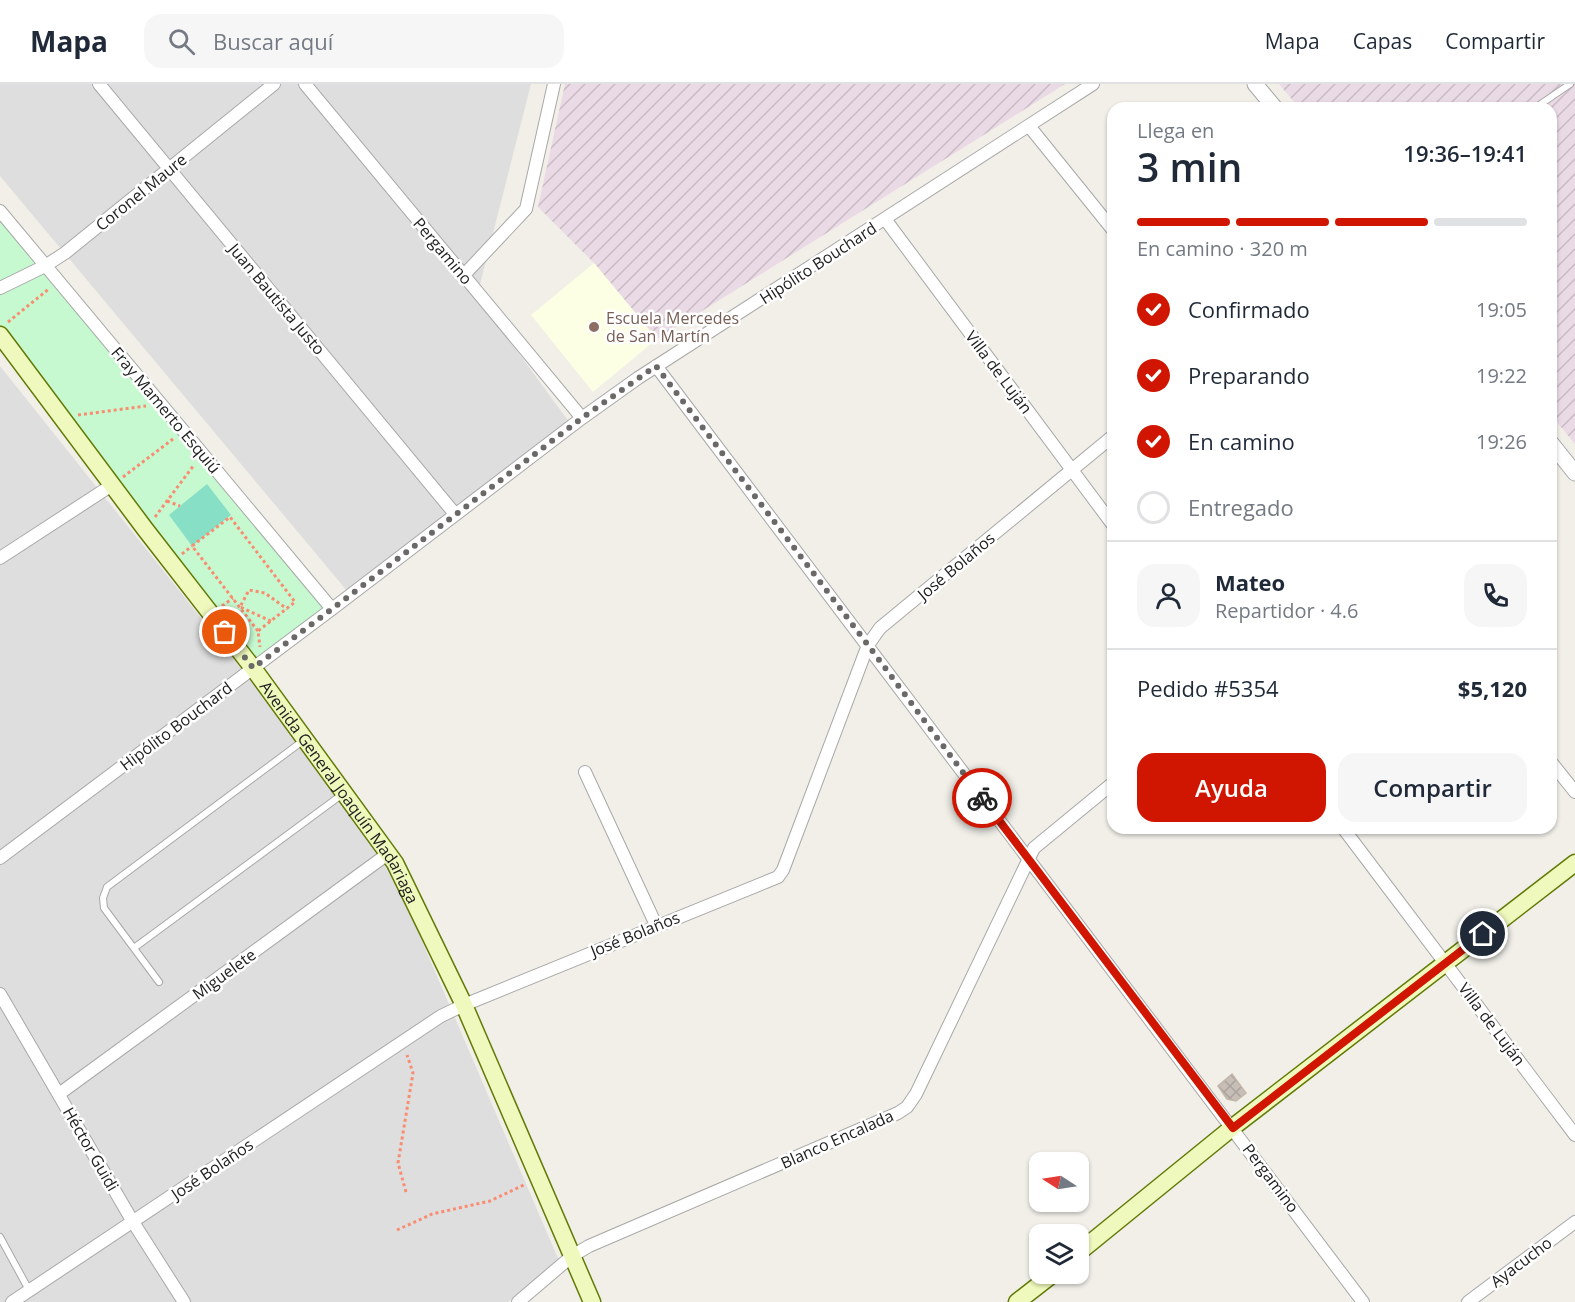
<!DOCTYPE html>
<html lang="es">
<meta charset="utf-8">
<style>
:root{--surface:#fff;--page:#f6f6f7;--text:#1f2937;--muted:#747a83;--line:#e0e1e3;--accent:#d01601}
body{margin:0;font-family:"Open Sans",sans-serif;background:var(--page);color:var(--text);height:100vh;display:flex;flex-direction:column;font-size:22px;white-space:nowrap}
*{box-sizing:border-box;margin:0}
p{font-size:20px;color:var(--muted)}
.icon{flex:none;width:33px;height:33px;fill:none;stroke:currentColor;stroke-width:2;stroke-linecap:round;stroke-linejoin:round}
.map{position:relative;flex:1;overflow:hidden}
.details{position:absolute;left:1107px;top:18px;width:450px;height:732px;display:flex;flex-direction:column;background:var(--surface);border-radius:18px;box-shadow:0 2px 4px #0004}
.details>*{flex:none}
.needle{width:39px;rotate:282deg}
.controls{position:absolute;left:1029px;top:1068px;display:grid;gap:12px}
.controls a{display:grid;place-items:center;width:60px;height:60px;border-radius:12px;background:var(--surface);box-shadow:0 2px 4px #0004;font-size:30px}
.pin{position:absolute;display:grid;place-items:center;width:51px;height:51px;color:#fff;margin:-26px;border:3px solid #fff;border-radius:50%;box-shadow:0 2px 6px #0007}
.courier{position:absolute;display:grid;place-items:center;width:60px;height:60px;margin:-30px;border:4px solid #d01601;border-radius:50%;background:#fff;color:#222;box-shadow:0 2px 8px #0007}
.overview em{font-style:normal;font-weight:600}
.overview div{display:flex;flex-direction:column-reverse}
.overview{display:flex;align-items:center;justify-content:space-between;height:102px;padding:0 30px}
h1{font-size:39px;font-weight:600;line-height:45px}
.bar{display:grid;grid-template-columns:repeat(4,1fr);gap:9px 6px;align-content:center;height:72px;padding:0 30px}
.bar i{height:8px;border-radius:4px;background:var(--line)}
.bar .selected{background:var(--accent)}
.bar p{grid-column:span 4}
.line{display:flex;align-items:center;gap:15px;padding:0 30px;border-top:2px solid var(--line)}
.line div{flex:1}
.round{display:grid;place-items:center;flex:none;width:63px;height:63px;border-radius:18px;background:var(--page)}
ol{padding:0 30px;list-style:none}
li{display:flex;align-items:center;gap:18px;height:66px}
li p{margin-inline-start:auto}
li .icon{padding:6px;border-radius:50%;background:var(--accent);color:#fff;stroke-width:4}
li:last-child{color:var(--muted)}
li i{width:33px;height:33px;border:3px solid var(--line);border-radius:50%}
.button{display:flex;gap:12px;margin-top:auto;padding:12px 30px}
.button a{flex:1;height:69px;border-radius:18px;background:var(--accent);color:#fff;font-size:24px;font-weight:600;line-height:69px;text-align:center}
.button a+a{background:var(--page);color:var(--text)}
header{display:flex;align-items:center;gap:36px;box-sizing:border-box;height:84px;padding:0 30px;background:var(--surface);border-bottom:2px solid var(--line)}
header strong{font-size:28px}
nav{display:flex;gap:33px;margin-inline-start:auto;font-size:21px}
.search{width:420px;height:54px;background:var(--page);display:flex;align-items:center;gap:15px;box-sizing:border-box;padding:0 21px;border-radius:18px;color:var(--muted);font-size:22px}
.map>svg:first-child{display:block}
.residential{fill:#dfdede}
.industrial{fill:url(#industrial-furrows)}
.education{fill:#fcffe3}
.park{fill:#c6f9cf}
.pitch{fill:#87dfc6}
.building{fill:url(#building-cross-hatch);stroke:#c3b7aa;stroke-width:1.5}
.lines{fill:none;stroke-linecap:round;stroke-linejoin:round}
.service-casing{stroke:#a8a8a8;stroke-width:8}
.minor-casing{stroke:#a8a8a8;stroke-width:14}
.tertiary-casing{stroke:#a8a8a8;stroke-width:17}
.secondary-casing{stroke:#627a06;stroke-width:19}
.path{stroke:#f98c71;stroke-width:3;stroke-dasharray:3 3;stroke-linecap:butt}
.service{stroke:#fff;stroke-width:6}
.minor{stroke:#fff;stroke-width:12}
.tertiary{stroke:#fff;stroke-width:15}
.secondary{stroke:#f0f9bd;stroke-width:16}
.done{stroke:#6a6967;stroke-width:6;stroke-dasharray:0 10.8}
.route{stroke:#d01601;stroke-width:8}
.education-dot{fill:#8d6e63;stroke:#fff;stroke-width:2}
.labels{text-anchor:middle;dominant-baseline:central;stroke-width:5;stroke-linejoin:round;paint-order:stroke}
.street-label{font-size:16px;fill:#212121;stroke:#fff}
.education-label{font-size:16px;fill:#785e54;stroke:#fff;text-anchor:start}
</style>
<header>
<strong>Mapa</strong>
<div class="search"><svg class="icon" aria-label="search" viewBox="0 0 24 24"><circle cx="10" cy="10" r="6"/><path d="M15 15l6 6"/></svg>Buscar aquí</div>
<nav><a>Mapa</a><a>Capas</a><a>Compartir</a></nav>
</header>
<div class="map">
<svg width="1575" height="1218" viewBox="0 0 1575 1218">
<defs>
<pattern id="industrial-furrows" width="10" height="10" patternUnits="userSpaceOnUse" patternTransform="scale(1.5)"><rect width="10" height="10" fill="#eadae5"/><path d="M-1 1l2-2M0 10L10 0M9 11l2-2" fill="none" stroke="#c8bbc4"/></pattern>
<pattern id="building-cross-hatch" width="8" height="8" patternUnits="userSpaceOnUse" patternTransform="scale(1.5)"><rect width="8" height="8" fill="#c6beb7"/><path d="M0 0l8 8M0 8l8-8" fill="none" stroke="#aaa39d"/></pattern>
</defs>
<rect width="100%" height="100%" fill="#f1efe8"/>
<path class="residential" d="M0,0H531L477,212L572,342L348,508L0,92Z
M0,282L379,757L560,1179L508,1218H0Z"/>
<path class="industrial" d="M565,0H1065L657,255L594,179L538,123Z
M1279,0H1575V360L1551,331V24H1299Z"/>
<path class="education" d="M594,179L657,255L593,308L531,231Z"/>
<path class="park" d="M0,127L332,525L253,584L0,251Z"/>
<path class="pitch" d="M207,400L231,431L192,462L169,431Z"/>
<path class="building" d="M1232,990L1246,1009L1236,1017L1227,1015L1218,1002Z"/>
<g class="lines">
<g class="service-casing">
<path id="service" d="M1535,24L1570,0
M134,864L344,709
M159,898L104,824L103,814L107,803L304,656
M0,1153L29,1206"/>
</g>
<g class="minor-casing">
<path id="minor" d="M99,0L455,430
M305,0L582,334
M1029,42L1113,146
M0,127L332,525
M885,135L1113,441
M463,192L526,125L554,0
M0,204L45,182L65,169L274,0
M656,282L1363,1218
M0,474L112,401
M1551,678L1575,708
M585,688L656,841
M1343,744L1575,1051
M0,774L332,525L582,334L638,294L1093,0
M0,910L133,1138L184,1218
M59,1010L389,769
M12,1218L441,932L464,921L778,793L783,786L868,561L880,544L1113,352
M518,1218L572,1172L589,1162L898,1029L907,1023L916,1010L1034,764L1113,699
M1468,1218L1575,1138"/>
</g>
<g class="tertiary-casing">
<path id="tertiary" d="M1255,0L1275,24
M1551,359L1575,389"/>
</g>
<g class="secondary-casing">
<g id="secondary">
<path id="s1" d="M0,251L145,445L253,584L395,779L464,921L592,1218"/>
<path d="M1078,1169L1233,1043L1575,779"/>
<path d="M1017,1218L1053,1190"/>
</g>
</g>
<path class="path" d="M8,238L50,204
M78,331L146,322
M123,393L173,355
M167,417L180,422
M155,433L194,381
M182,470L192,462
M222,522L233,514
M271,537L240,523L249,506L265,509L287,525
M258,547L192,462L230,433L295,518L258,547L260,563
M406,1108L398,1079L413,989L407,971
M397,1146L432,1130L490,1117L526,1100"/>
<use href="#service" class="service"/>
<use href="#minor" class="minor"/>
<use href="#tertiary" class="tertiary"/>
<use href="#secondary" class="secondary"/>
</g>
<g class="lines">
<path class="done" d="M225,548L253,584L332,525L582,334L656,282L868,561L982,714"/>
<path class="route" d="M982,714L1233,1044L1483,850"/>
</g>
<circle class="education-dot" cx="594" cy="243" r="6"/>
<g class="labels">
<g class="street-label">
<text transform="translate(141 108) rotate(-39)">Coronel Maure</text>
<text transform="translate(443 167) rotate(50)">Pergamino</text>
<text transform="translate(818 179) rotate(-33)">Hipólito Bouchard</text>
<text transform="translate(277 215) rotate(50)">Juan Bautista Justo</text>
<text transform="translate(999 288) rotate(53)">Villa de Luján</text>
<text transform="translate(166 326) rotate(50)">Fray Mamerto Esquiú</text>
<text transform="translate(956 482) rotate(-40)">José Bolaños</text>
<text transform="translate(176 642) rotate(-37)">Hipólito Bouchard</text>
<text stroke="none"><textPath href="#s1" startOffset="570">Avenida General Joaquín Madariaga</textPath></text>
<text transform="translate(635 850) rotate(-22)">José Bolaños</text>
<text transform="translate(224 890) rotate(-36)">Miguelete</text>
<text transform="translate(1492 940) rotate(53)">Villa de Luján</text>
<text transform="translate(837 1055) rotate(-24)">Blanco Encalada</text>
<text transform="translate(91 1065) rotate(60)">Héctor Guidi</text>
<text transform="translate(212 1085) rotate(-34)">José Bolaños</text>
<text transform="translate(1271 1094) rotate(53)">Pergamino</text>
<text transform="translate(1521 1178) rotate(-37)">Ayacucho</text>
</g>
<g class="education-label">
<text x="606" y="234">Escuela Mercedes<tspan x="606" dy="18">de San Martín</tspan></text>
</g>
</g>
</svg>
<div class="controls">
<a><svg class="needle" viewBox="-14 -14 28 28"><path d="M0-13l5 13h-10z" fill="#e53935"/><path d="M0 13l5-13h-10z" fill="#747a83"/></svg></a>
<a><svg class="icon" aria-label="layers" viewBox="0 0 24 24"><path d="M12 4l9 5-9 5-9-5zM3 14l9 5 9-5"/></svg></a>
</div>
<div class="pin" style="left:225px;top:548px;background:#ea580c"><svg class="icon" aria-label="bag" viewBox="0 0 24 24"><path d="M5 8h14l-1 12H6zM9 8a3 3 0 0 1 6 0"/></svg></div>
<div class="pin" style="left:1483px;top:850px;background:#1f2937"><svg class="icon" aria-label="home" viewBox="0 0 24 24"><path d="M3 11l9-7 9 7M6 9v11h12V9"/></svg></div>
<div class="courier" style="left:982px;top:714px"><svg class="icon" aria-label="bike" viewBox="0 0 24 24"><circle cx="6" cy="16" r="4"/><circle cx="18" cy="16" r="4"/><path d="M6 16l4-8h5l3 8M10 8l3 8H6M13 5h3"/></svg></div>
<section class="details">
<div class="overview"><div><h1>3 min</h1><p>Llega en</p></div><em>19:36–19:41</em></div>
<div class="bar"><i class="selected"></i><i class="selected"></i><i class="selected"></i><i></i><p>En camino · 320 m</p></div>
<ol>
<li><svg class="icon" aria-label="check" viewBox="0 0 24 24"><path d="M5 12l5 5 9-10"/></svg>Confirmado<p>19:05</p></li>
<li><svg class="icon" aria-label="check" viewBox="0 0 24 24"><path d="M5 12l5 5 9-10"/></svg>Preparando<p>19:22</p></li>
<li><svg class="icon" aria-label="check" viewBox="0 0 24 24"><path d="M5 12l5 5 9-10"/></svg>En camino<p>19:26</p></li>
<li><i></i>Entregado</li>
</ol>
<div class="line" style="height:108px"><a class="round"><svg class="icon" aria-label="person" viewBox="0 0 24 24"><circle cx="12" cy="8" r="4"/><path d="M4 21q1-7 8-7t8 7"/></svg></a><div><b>Mateo</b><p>Repartidor · 4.6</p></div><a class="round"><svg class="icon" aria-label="phone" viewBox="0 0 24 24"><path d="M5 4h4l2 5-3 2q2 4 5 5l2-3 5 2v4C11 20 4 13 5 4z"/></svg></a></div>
<div class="line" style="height:78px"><div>Pedido #5354</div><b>$5,120</b></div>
<div class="button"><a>Ayuda</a><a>Compartir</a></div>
</section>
</div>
